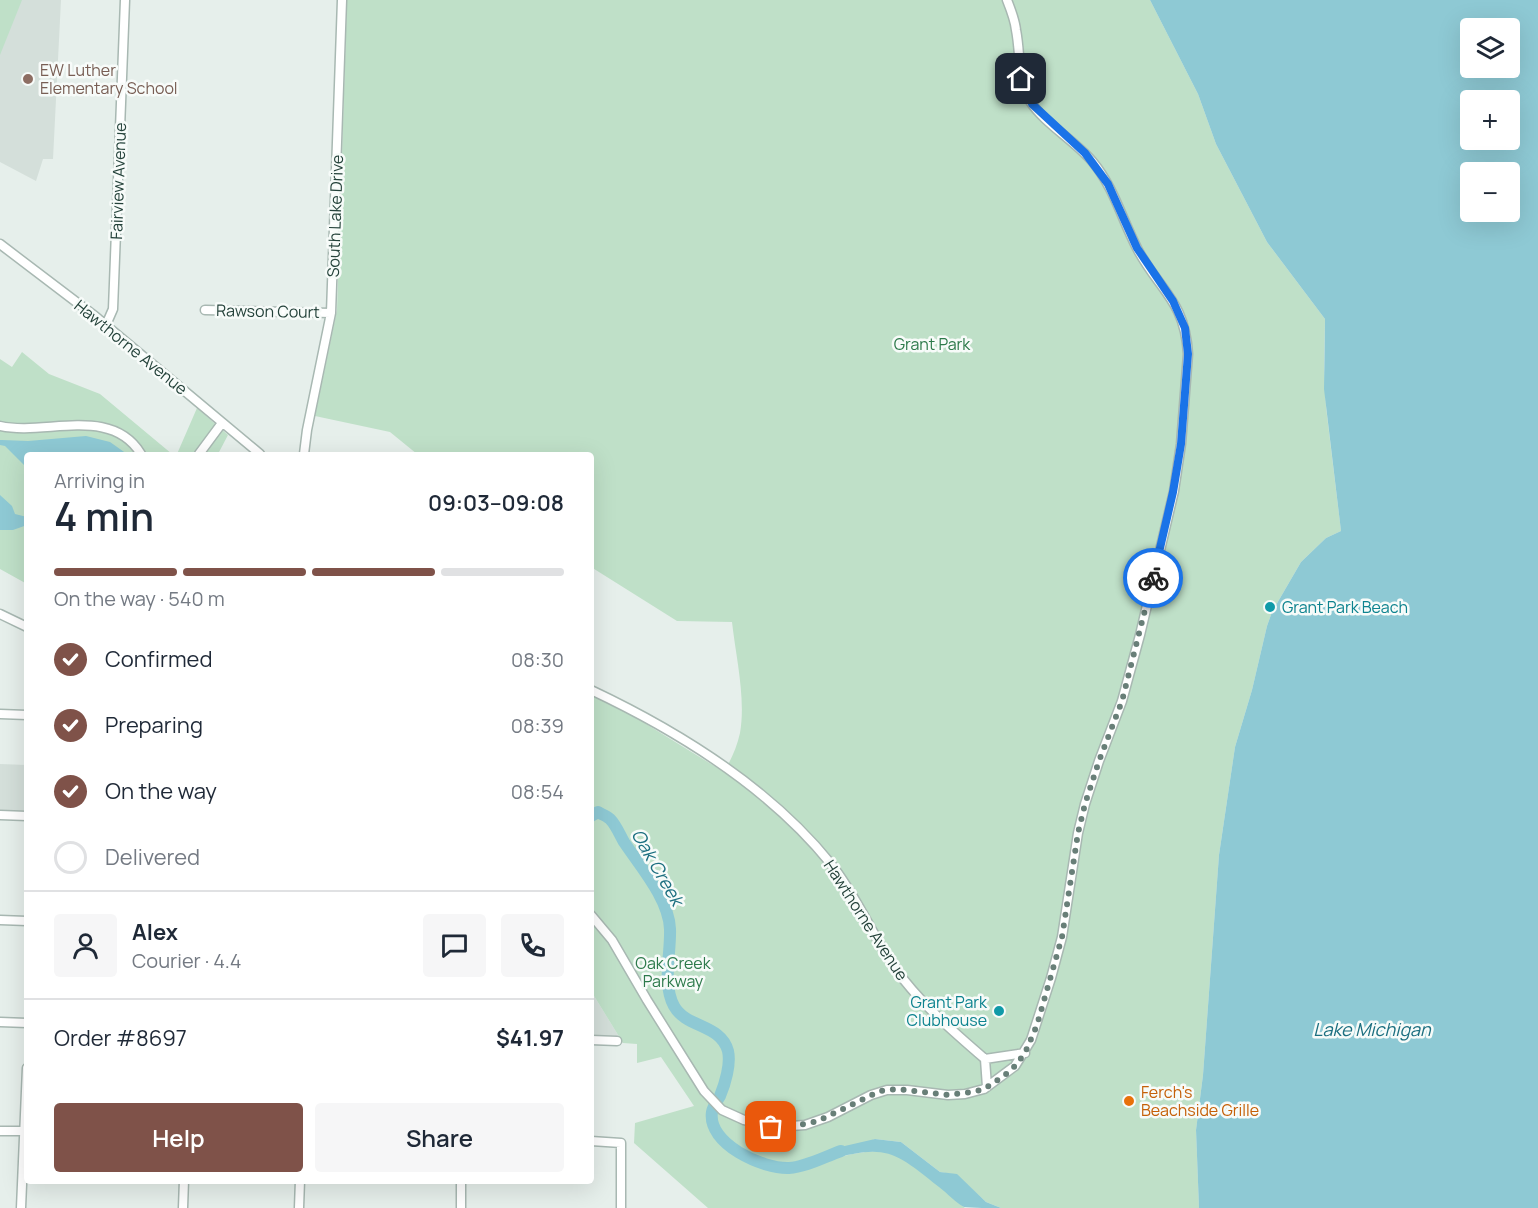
<!DOCTYPE html>
<meta charset="utf-8">
<style>
:root{--surface:#fff;--page:#f6f6f7;--text:#1f2937;--muted:#747a83;--line:#e0e1e3;--accent:#7f5249}
body{margin:0;font-family:Manrope,sans-serif;background:var(--page);color:var(--text);height:100vh;display:flex;flex-direction:column;font-size:22px;white-space:nowrap}
*{box-sizing:border-box;margin:0}
p{font-size:20px;color:var(--muted)}
.icon{flex:none;width:33px;height:33px;fill:none;stroke:currentColor;stroke-width:2;stroke-linecap:round;stroke-linejoin:round}
.map{position:relative;flex:1;overflow:hidden}
.drawer{position:absolute;left:24px;top:452px;width:570px;height:732px;display:flex;flex-direction:column;background:var(--surface);border-radius:6px;box-shadow:0 6px 24px #0002}
.drawer>*{flex:none}
.buttons{position:absolute;left:1460px;top:18px;display:grid;gap:12px}
.buttons a{display:grid;place-items:center;width:60px;height:60px;border-radius:6px;background:var(--surface);box-shadow:0 6px 24px #0002;font-size:30px}
.pin{position:absolute;display:grid;place-items:center;width:51px;height:51px;color:#fff;margin:-26px;border-radius:12px;box-shadow:0 3px 9px #0006}
.courier{position:absolute;display:grid;place-items:center;width:60px;height:60px;margin:-30px;border:4px solid #1a73e8;border-radius:50%;background:#fff;color:#222;box-shadow:0 2px 8px #0007}
.summary em{font-style:normal;font-weight:600}
.summary div{display:flex;flex-direction:column-reverse}
.summary{display:flex;align-items:center;justify-content:space-between;height:102px;padding:0 30px}
h1{font-size:39px;font-weight:600;line-height:45px}
.bar{display:grid;grid-template-columns:repeat(4,1fr);gap:9px 6px;align-content:center;height:72px;padding:0 30px}
.bar i{height:8px;border-radius:4px;background:var(--line)}
.bar .on{background:var(--accent)}
.bar p{grid-column:span 4}
.line{display:flex;align-items:center;gap:15px;padding:0 30px;border-top:2px solid var(--line)}
.line div{flex:1}
.round{display:grid;place-items:center;flex:none;width:63px;height:63px;border-radius:6px;background:var(--page)}
ol{padding:0 30px;list-style:none}
li{display:flex;align-items:center;gap:18px;height:66px}
li p{margin-inline-start:auto}
li .icon{padding:6px;border-radius:50%;background:var(--accent);color:#fff;stroke-width:4}
li:last-child{color:var(--muted)}
li i{width:33px;height:33px;border:3px solid var(--line);border-radius:50%}
.button{display:flex;gap:12px;margin-top:auto;padding:12px 30px}
.button a{flex:1;height:69px;border-radius:6px;background:var(--accent);color:#fff;font-size:24px;font-weight:600;line-height:69px;text-align:center}
.button a+a{background:var(--page);color:var(--text)}
.map>svg:first-child{display:block}
.built{fill:#d4dfda}
.green{fill:#bfe0c8}
.water{fill:#8ec9d4;fill-rule:evenodd}
.lines{fill:none;stroke-linecap:round;stroke-linejoin:round}
.river{stroke:#8ec9d4;stroke-width:12}
.minor-casing{stroke:#a8b8b2;stroke-width:11}
.minor{stroke:#fff;stroke-width:8}
.done{stroke:#687f78;stroke-width:6;stroke-dasharray:0 10.8}
.route{stroke:#1a73e8;stroke-width:8}
.education-dot{fill:#8d6e63;stroke:#f7fbf9;stroke-width:2}
.culture-dot{fill:#0f9aa8;stroke:#f7fbf9;stroke-width:2}
.food-dot{fill:#e8710a;stroke:#f7fbf9;stroke-width:2}
.labels{text-anchor:middle;dominant-baseline:central;stroke-width:5;stroke-linejoin:round;paint-order:stroke}
.education-label{font-size:16px;fill:#785e54;stroke:#f7fbf9;text-anchor:start}
.street-label{font-size:16px;fill:#24423a;stroke:#f7fbf9}
.park-label{font-size:16px;fill:#2d7a4b;stroke:#f7fbf9}
.culture-label{font-size:16px;fill:#0d838f;stroke:#f7fbf9;text-anchor:start}
.food-label{font-size:16px;fill:#c56008;stroke:#f7fbf9;text-anchor:start}
.water-label{font-size:18px;font-style:italic;fill:#1c6f80;stroke:#f7fbf9}
</style>
<div class="map">
<svg width="1538" height="1208" viewBox="0 0 1538 1208">
<rect width="100%" height="100%" fill="#e6efeb"/>
<path class="built" d="M0,0H61L53,159H43L36,181L0,162Z
M0,764L27,765V816L0,815Z
M591,991L623,1043L591,1041Z"/>
<path class="green" d="M0,0H22L0,55Z
M347,0H1150L1198,94L1216,144L1267,242L1325,319L1324,368L1326,407L1341,531L1326,538L1301,562L1272,612L1267,626L1252,690L1235,747L1219,855L1203,1075L1196,1130L1199,1208H1001L986,1202L957,1175L940,1172L901,1142L875,1139L827,1160C846,1156 866,1149 886,1152C908,1156 947,1193 965,1208H708L634,1143L635,1123L694,1106L661,1057L637,1063V1044L623,1043L591,991V694L625,711L724,772C731,760 737,747 740,733C746,698 736,658 732,622L677,621L591,567V454H417L390,432L315,416L337,310Z
M22,352L49,374L100,394L172,454H27V584L0,569V359L12,367Z
M197,408L228,435L218,454H177Z"/>
<path class="water" d="M1150,0H1538V1208H1199L1196,1130L1203,1075L1219,855L1235,747L1252,690L1267,626L1272,612L1301,562L1326,538L1341,531L1324,389L1325,319L1267,242L1216,144L1198,94ZM1509,28V68H1470V28ZM1509,100V140H1470V100ZM1470,172H1509V212H1470Z
M86,436L110,442L127,454H27V468L5,446L0,445V440H2L28,441Z
M0,495L12,506L15,514L27,517V525L13,530H0Z
M875,1139L901,1142L940,1172L957,1174L986,1202L1001,1208C991,1208 973,1208 964,1207C956,1203 947,1193 939,1187C893,1150 886,1144 827,1160V1155L836,1148Z"/>
<g class="lines">
<path class="river" d="M591,816L598,812C601,814 607,816 610,819C616,825 620,835 624,842C640,866 669,899 670,929C671,953 662,984 674,1006C686,1028 721,1024 728,1051C731,1064 725,1084 720,1096C717,1101 713,1106 712,1112C707,1144 763,1169 789,1168C806,1167 824,1157 841,1151"/>
<g class="minor-casing">
<path id="minor" d="M0,244L96,317L260,454
M205,310L331,313
M106,325L113,309L125,0
M0,426C46,436 111,405 141,454
M199,454L222,423
M304,454L307,430L331,313L342,0
M0,614L27,627
M591,690C680,732 769,787 831,864C860,900 875,944 904,980C927,1009 956,1034 985,1059L987,1087
M0,714L27,715
M0,815L27,816
M591,915L612,940L647,1000L704,1091L722,1110L744,1120L777,1127L805,1125L828,1117L871,1095L887,1090H907L948,1095L965,1094L984,1089L1015,1066L1031,1040L1051,978L1062,937L1078,833L1085,804L1099,761L1122,701L1140,635L1174,491L1181,444L1188,354C1185,301 1160,291 1138,250C1122,220 1114,187 1092,161C1075,141 1043,122 1030,101C1017,79 1021,55 1016,30C1015,20 1011,10 1007,0
M0,920L27,921
M0,1022L27,1023
M591,1040L617,1041
M985,1059L1025,1053
M0,1131H27
M591,1141L621,1143V1208
M21,1208L27,1068
M183,1208L184,1180
M299,1208L300,1180
M461,1208V1180"/>
</g>
<use href="#minor" class="minor"/>
</g>
<g class="lines">
<path class="done" d="M771,1127L785,1128L818,1121L880,1091L896,1089L948,1095L972,1092L984,1089L1004,1076L1015,1066L1025,1053L1037,1025L1062,937L1078,833L1085,804L1099,761L1122,701L1153,578"/>
<path class="route" d="M1021,79L1032,104L1085,153L1108,184L1137,248L1173,301L1185,328L1188,354L1181,444L1173,492L1153,578"/>
</g>
<circle class="education-dot" cx="28" cy="79" r="6"/>
<g class="culture-dot">
<circle cx="1270" cy="607" r="6"/>
<circle cx="999" cy="1011" r="6"/>
</g>
<circle class="food-dot" cx="1129" cy="1101" r="6"/>
<g class="labels">
<g class="education-label">
<text x="40" y="70">EW Luther<tspan x="40" dy="18">Elementary School</tspan></text>
</g>
<g class="street-label">
<text transform="translate(118 181) rotate(-88)">Fairview Avenue</text>
<text transform="translate(335 216) rotate(-88)">South Lake Drive</text>
<text transform="translate(268 311) rotate(1)">Rawson Court</text>
<text transform="translate(131 347) rotate(39)">Hawthorne Avenue</text>
<text transform="translate(866 920) rotate(57)">Hawthorne Avenue</text>
</g>
<g class="park-label">
<text x="932" y="344">Grant Park</text>
<text x="673" y="963">Oak Creek<tspan x="673" dy="18">Parkway</tspan></text>
</g>
<g class="culture-label">
<text x="1282" y="607">Grant Park Beach</text>
<text x="987" y="1002" text-anchor="end">Grant Park<tspan x="987" dy="18">Clubhouse</tspan></text>
</g>
<g class="food-label">
<text x="1141" y="1092">Ferch's<tspan x="1141" dy="18">Beachside Grille</tspan></text>
</g>
<g class="water-label">
<text transform="translate(658 867) rotate(60)">Oak Creek</text>
<text x="1372" y="1029">Lake Michigan</text>
</g>
</g>
</svg>
<div class="buttons">
<a><svg class="icon" aria-label="layers" viewBox="0 0 24 24"><path d="M12 4l9 5-9 5-9-5zM3 14l9 5 9-5"/></svg></a>
<a>+</a>
<a>−</a>
</div>
<div class="pin" style="left:771px;top:1127px;background:#ea580c"><svg class="icon" aria-label="bag" viewBox="0 0 24 24"><path d="M5 8h14l-1 12H6zM9 8a3 3 0 0 1 6 0"/></svg></div>
<div class="pin" style="left:1021px;top:79px;background:#1f2937"><svg class="icon" aria-label="home" viewBox="0 0 24 24"><path d="M3 11l9-7 9 7M6 9v11h12V9"/></svg></div>
<div class="courier" style="left:1153px;top:578px"><svg class="icon" aria-label="bike" viewBox="0 0 24 24"><circle cx="6" cy="16" r="4"/><circle cx="18" cy="16" r="4"/><path d="M6 16l4-8h5l3 8M10 8l3 8H6M13 5h3"/></svg></div>
<section class="drawer">
<div class="summary"><div><h1>4 min</h1><p>Arriving in</p></div><em>09:03–09:08</em></div>
<div class="bar"><i class="on"></i><i class="on"></i><i class="on"></i><i></i><p>On the way · 540 m</p></div>
<ol>
<li><svg class="icon" aria-label="check" viewBox="0 0 24 24"><path d="M5 12l5 5 9-10"/></svg>Confirmed<p>08:30</p></li>
<li><svg class="icon" aria-label="check" viewBox="0 0 24 24"><path d="M5 12l5 5 9-10"/></svg>Preparing<p>08:39</p></li>
<li><svg class="icon" aria-label="check" viewBox="0 0 24 24"><path d="M5 12l5 5 9-10"/></svg>On the way<p>08:54</p></li>
<li><i></i>Delivered</li>
</ol>
<div class="line" style="height:108px"><a class="round"><svg class="icon" aria-label="person" viewBox="0 0 24 24"><circle cx="12" cy="8" r="4"/><path d="M4 21q1-7 8-7t8 7"/></svg></a><div><b>Alex</b><p>Courier · 4.4</p></div><a class="round"><svg class="icon" aria-label="chat" viewBox="0 0 24 24"><path d="M4 5h16v11H9l-5 4z"/></svg></a><a class="round"><svg class="icon" aria-label="phone" viewBox="0 0 24 24"><path d="M5 4h4l2 5-3 2q2 4 5 5l2-3 5 2v4C11 20 4 13 5 4z"/></svg></a></div>
<div class="line" style="height:78px"><div>Order #8697</div><b>$41.97</b></div>
<div class="button"><a>Help</a><a>Share</a></div>
</section>
</div>
